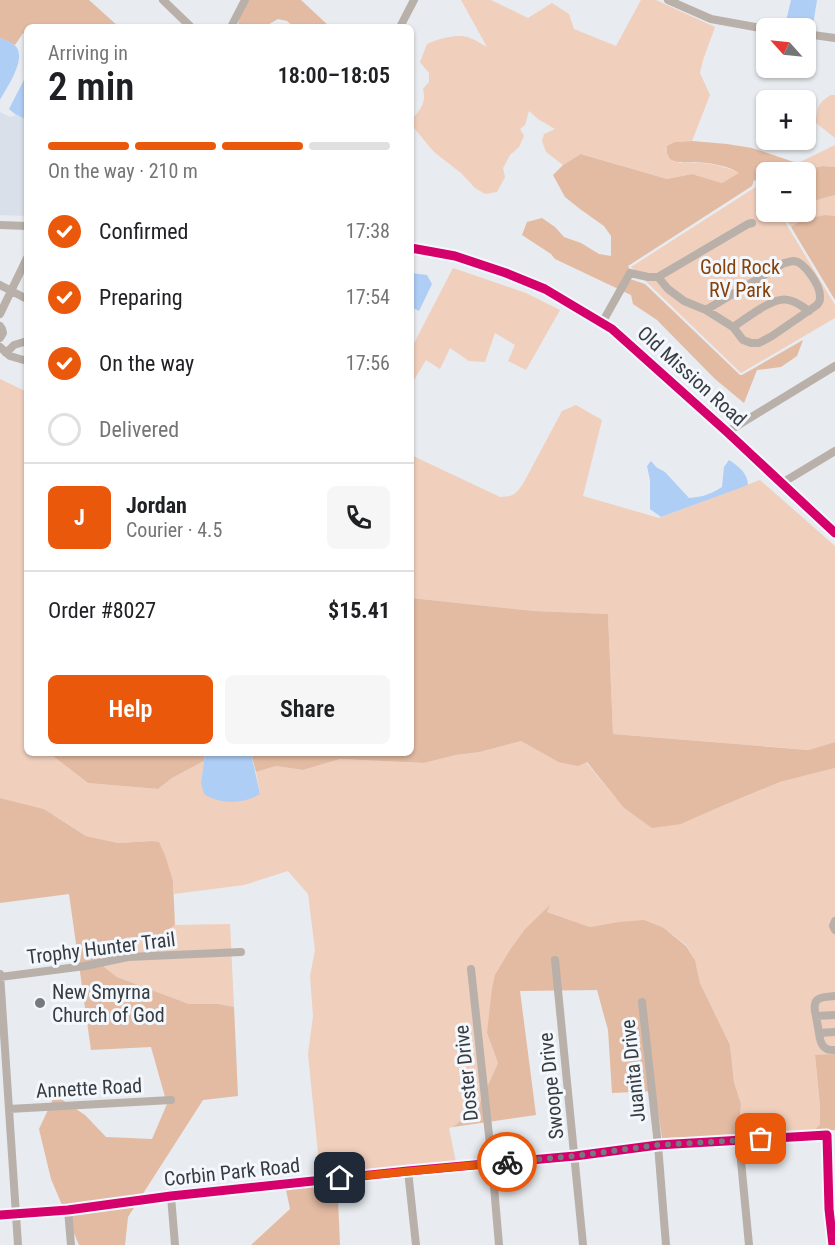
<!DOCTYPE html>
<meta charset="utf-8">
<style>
:root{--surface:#fff;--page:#f6f6f6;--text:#202124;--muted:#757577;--line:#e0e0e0;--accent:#ea580c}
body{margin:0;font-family:"Roboto Condensed",sans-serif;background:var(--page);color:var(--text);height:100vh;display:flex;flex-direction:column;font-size:22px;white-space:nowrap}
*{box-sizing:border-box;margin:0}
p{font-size:20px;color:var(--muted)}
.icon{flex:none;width:33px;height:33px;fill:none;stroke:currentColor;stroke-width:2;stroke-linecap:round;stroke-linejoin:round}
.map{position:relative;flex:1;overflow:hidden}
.side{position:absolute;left:24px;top:24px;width:390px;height:732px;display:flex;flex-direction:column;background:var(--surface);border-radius:9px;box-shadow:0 2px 4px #0004}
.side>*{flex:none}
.needle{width:39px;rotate:297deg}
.controls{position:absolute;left:756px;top:18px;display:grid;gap:12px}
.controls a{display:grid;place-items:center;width:60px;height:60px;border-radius:9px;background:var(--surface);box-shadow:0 2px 4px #0004;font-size:30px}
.pin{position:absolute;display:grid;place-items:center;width:51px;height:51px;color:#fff;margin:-26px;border-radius:12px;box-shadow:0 3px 9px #0006}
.courier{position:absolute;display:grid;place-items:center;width:60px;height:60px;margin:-30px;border:4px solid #ea580c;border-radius:50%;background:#fff;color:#222;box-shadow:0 2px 8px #0007}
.head em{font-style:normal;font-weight:600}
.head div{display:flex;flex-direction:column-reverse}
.head{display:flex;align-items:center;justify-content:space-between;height:102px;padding:0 24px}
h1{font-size:39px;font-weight:600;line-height:45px}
.bar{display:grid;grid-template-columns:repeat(4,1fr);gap:9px 6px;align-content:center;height:72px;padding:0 24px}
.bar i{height:8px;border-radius:4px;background:var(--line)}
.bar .on{background:var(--accent)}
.bar p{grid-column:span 4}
.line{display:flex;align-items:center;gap:15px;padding:0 24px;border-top:2px solid var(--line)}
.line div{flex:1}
.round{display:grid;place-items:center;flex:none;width:63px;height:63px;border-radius:9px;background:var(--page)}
ol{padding:0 24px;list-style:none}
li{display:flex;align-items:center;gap:18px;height:66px}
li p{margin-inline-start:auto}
li .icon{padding:6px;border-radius:50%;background:var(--accent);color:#fff;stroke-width:4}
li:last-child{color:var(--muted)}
li i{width:33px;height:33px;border:3px solid var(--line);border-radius:50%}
.button{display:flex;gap:12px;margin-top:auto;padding:12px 24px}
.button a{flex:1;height:69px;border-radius:9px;background:var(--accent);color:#fff;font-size:24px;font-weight:600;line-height:69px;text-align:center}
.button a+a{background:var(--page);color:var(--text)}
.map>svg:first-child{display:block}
.built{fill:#d9e0ea}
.green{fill:#f0cfbd}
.forest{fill:#e3baa2}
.water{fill:#afcef5}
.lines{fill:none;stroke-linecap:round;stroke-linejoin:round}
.minor{stroke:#b9b0aa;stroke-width:8}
.cycleway-casing{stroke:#f3f8fe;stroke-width:13}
.cycleway{stroke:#d6006c;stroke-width:9}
.done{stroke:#76797d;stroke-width:6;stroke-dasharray:0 10.8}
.route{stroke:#ea580c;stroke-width:8}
.poi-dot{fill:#76797d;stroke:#f3f8fe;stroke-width:2}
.labels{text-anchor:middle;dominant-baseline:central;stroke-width:6;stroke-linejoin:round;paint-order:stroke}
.park-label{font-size:20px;fill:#874109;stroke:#f3f8fe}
.street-label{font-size:20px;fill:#393c3f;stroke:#f3f8fe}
.poi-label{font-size:20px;fill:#393c3f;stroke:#f3f8fe;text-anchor:start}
</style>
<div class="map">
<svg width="835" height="1245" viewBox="0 0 835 1245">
<rect width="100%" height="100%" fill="#e8ebef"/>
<path class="built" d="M0,112L10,117L17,115L27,120V216L0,215Z"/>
<path class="green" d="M461,0H491L528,18L552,3L569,14L574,29L616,46L641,0H656L715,27L703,60L700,73L710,95L692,141L675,142L679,163C701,161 720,164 740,173L722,183L692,174L667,179L582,154L563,165L546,152L542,141L544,134L555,129L538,119L529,111L525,125L520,129L524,136L519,147L510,155L503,168L505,177L497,192L485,194L475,188L461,173L434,152L414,128V117C422,107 426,102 423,89L429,82V73L420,62L427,44C439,39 457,33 470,38C476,40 481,44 487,47Z
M831,95H835V138L816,123C817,109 817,103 831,95Z
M835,145V167L823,166L812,168L798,163Z
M762,183L766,191V212H779L835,305V318L741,373L631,267Z
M835,195V216C818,215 805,219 791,227L782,212H806V203Z
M453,268L526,293L560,310L526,370L508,361L515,345L495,333L485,362L469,361L450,348L440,369L426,360L411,385V349Z
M0,379L27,392V753H52L53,756L88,783L158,789L172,778L204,761L201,783L260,794L256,772L276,766L303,770L340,759L424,763L456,755L480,752L521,741L558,762H586L623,807L681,824L722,806L780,782L835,768V1054L815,1056L820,1106V1124L814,1131L785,1134L738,1136L741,1104L734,1082L730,1045L700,983L695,960L686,945L664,928L618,922L590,927L547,912L549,907L525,929L487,1033L498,1063L478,1107L453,1127L449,1128L457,1167L321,1183L308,1054L313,1016L310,976L315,950L308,894L288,871L244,885L174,894L173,881L152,841L118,843L86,836L44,809L0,798Z
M576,405L602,420L583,496L659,518L760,480L835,546V742L810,750L613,734L608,614L535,611L411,598V455L500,497C514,497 517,493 524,482L562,411Z
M230,924L234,1007L219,1004H189L117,977L104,967L109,948L128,937L157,938L175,925Z"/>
<path class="forest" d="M0,0H89L119,27H27V35L23,33L15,45L0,38Z
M245,0H301L330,27H294L287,21L278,19L264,27H238C238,17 245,10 245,0Z
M692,141L727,144L752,148L812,168L823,166L835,167V195L806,203V172H766V186L764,182H759L754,180L752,186L628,266L631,271L630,279L645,284L740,375H742L803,340L797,356L781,367L757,370L744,403L715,379L657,320L633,304L631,295L555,259L551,254L522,235L527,222L542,218L555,227L564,237L581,243L599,254L611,256V236L604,226L580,209L565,197L553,175L563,165L581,154L667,179L692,174L722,183L739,173C727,165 710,163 695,162C684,162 681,164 670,159L667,153V146L675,142Z
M826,215L835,216V300L791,227L804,219Z
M411,598L535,611L608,614L613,734L809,750L835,742V768L780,782L722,806L681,824L652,828L623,807L587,762L578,766L558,762L521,741L480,752L456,755L424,763L340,759L303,770L276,766L256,772L251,753H411Z
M52,753H205L204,761L172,778L158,789L88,783L53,756Z
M0,798L44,809L86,836L118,843L152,841L159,842L165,855L173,881L175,925L157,938L128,937L109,948L104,967L117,977L189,1004H219L234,1007L238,1096L203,1100L128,1217L125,1245H79L51,1179L39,1129L55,1095L85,1115L106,1137L152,1139L167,1104L151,1047L91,1050L69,894L0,903Z
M550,905L547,912L590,927L618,922L644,920L664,928L686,946L695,960L700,983L730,1045L734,1082L741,1104L738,1136L662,1138L655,1091L612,1093L608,1030L597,990L520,991L536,1115L453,1127L478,1107L498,1063L487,1033L492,988L495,975L510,950L525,929Z
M835,1054V1130L814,1131L820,1124V1106L815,1055Z
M342,1180L343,1189L338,1200L340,1245H251L290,1209L285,1185Z"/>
<path class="water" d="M791,0H817L813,25L809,28L786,25L787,17Z
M0,38C4,40 10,41 13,44C30,55 7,87 0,100Z
M27,74V120L15,114L9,109Z
M411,273L427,275L432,284L419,311L411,307Z
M729,460C738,466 748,473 748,485L661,517L650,509V480L647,466L651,461L656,467L665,472L689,498C703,497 711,494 722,487L724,467Z
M205,753H251L260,794C243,804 221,805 204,794L201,783Z"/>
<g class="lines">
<path class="minor" d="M163,0L191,27
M668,0L711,19L766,29
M231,27L245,0
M400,27L414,0
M806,34L835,38
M0,225L27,226
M411,248L455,256L506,273L545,289L612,329L727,432L835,533
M658,277L668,289L684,301L706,310L733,327L743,340L751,343H759L772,336L817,305C820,301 820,301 820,296C820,286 805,262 794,261C790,261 787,263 784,263L706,310
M0,285L27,299
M0,314L27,258
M602,323L630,273L648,277H658L748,224L752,223
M0,326L2,329L3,333L0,338
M733,327C746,319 773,296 788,300C796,301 803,307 809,311
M0,347L10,356L27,361
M6,353L14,345L27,341
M727,432L835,366
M782,483L835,451
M835,921L833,926L835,930
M555,960L583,1245
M471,969L492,1163L499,1245
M0,974L18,1245
M0,977L85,966L128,957L241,952
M642,1002L658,1145L666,1245
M835,1015L816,1016L819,1033L835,1032
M816,1016C811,998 819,997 835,996
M819,1033C820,1043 823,1051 835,1050
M9,1109L171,1100
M739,1140L749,1245
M408,1171L416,1245
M171,1196L175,1245
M68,1210L71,1245
M0,1215L68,1210L171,1196L408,1171L575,1156L658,1145L827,1135L829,1209L833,1245"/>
<g class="cycleway-casing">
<path id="cycleway" d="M411,248L455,256L506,273L545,289L612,329L727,432L835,533
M0,1215L68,1210L171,1196L408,1171L575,1156L658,1145L827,1135L829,1209L833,1245"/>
</g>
<use href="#cycleway" class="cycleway"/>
</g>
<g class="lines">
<path class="done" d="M507,1162L575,1156L658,1145L761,1139"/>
<path class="route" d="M340,1178L507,1162"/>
</g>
<circle class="poi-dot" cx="40" cy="1003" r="6"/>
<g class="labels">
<g class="park-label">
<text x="740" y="267">Gold Rock<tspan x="740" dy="23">RV Park</tspan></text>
</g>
<g class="street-label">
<text transform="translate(692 376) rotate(42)">Old Mission Road</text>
<text transform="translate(101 948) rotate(-7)">Trophy Hunter Trail</text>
<text transform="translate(633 1071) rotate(-96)">Juanita Drive</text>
<text transform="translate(466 1073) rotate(-96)">Doster Drive</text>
<text transform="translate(551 1086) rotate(-96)">Swoope Drive</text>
<text transform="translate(89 1088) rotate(-3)">Annette Road</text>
<text transform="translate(232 1172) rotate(-6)">Corbin Park Road</text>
</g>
<g class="poi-label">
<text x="52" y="992">New Smyrna<tspan x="52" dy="23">Church of God</tspan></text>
</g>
</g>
</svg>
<div class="controls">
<a><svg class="needle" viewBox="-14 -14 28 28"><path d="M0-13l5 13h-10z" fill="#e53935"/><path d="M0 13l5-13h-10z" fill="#757577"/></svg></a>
<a>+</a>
<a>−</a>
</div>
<div class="pin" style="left:761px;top:1139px;background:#ea580c"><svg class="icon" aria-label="bag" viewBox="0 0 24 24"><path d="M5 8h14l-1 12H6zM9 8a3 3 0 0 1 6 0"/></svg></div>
<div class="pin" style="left:340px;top:1178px;background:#1f2937"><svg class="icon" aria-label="home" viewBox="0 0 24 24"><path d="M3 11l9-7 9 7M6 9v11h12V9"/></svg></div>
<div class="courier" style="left:507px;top:1162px"><svg class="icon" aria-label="bike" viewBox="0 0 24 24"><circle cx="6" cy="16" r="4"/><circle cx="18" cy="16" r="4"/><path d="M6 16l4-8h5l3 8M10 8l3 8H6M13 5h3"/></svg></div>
<section class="side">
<div class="head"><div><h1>2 min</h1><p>Arriving in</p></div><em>18:00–18:05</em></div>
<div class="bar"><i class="on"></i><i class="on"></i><i class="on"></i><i></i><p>On the way · 210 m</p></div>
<ol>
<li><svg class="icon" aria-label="check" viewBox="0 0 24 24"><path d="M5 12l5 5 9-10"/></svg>Confirmed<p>17:38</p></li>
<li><svg class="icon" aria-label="check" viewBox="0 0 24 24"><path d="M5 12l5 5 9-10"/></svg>Preparing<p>17:54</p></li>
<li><svg class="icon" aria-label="check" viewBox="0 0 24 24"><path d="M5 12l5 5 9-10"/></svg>On the way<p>17:56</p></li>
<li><i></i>Delivered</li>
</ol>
<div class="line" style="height:108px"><b class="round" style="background:var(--accent);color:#fff">J</b><div><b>Jordan</b><p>Courier · 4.5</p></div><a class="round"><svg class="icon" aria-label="phone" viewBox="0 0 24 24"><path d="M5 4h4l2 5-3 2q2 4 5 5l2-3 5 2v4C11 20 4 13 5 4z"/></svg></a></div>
<div class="line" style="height:78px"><div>Order #8027</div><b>$15.41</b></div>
<div class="button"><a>Help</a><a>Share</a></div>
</section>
</div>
